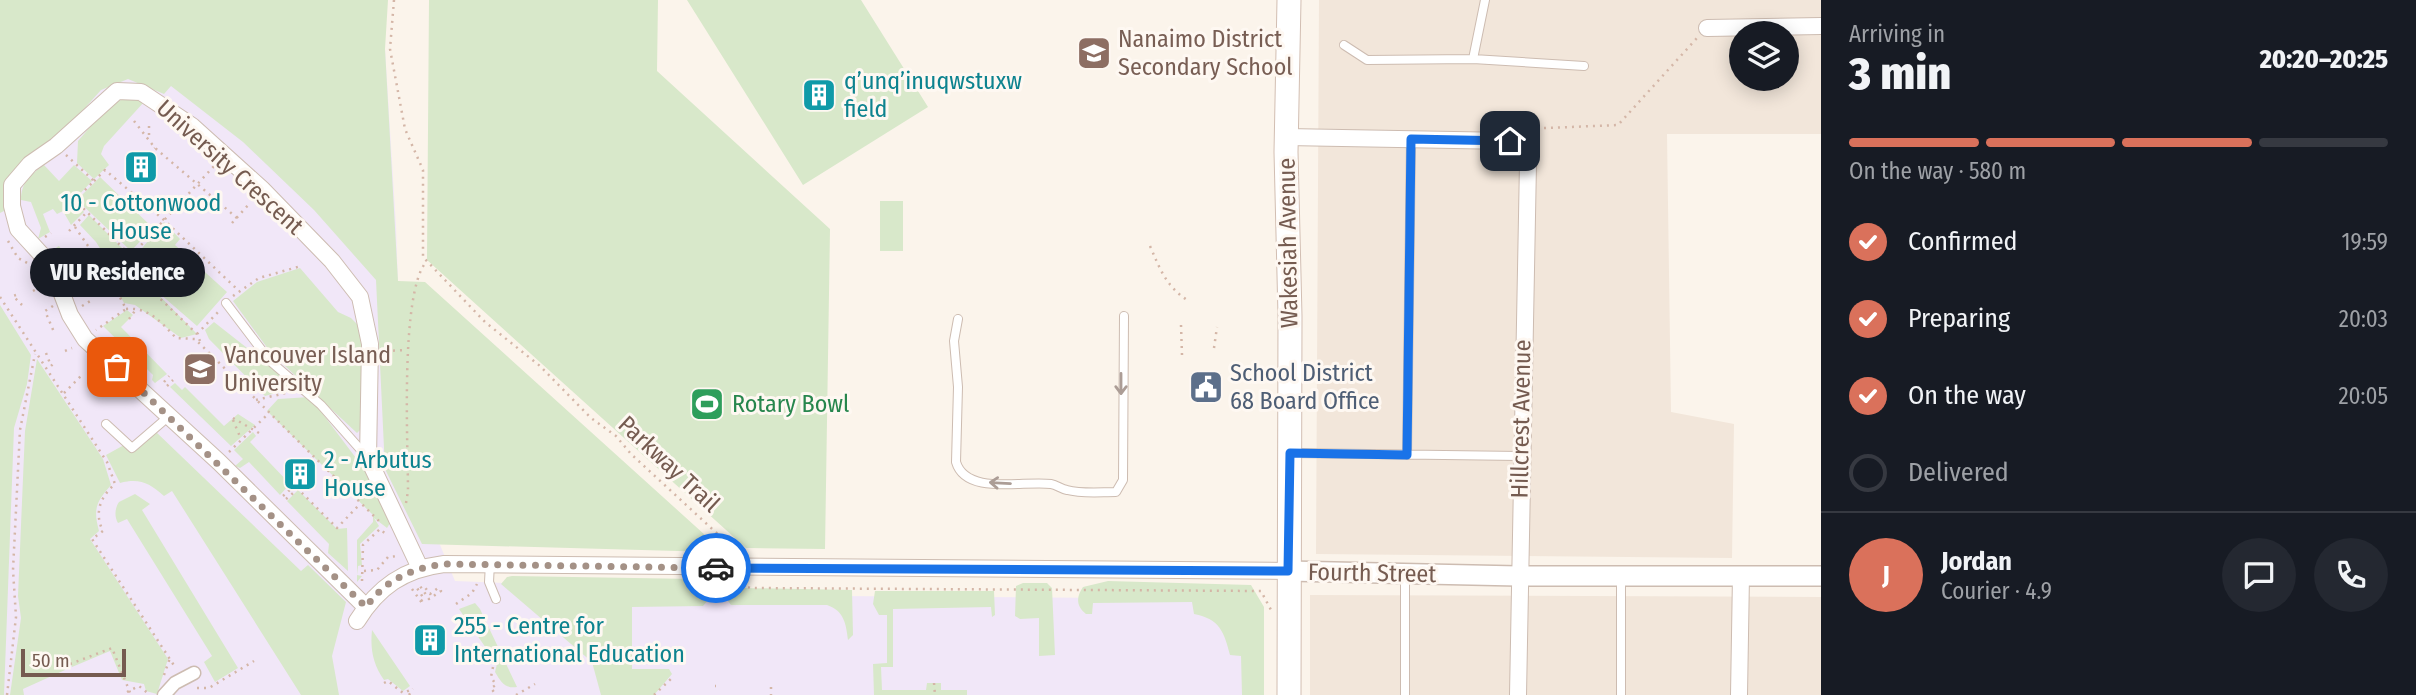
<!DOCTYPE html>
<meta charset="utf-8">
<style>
:root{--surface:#171b24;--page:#242831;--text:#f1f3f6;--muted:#9ea1a6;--line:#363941;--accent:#da715b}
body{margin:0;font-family:"Fira Sans Condensed",sans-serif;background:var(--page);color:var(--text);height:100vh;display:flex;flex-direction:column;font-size:26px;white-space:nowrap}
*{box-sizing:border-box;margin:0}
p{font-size:23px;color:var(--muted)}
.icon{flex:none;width:38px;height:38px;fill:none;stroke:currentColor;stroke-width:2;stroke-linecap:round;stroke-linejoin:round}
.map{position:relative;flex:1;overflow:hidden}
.sheet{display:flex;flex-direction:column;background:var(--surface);width:595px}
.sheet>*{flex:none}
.tools{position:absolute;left:1729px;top:21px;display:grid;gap:14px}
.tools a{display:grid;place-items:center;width:70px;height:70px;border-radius:50%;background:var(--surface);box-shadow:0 4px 18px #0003;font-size:35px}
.scale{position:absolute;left:21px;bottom:18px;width:105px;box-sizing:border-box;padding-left:7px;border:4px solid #755b50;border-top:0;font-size:19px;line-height:24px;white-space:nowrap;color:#755b50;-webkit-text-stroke:5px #fef8f2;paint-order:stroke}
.pin{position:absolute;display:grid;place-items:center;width:60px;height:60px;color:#fff;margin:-30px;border-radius:14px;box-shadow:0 4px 10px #0006}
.courier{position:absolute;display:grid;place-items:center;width:70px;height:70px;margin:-35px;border:5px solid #1a73e8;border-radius:50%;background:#fff;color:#222;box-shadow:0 2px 9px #0007}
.bubble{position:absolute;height:49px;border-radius:24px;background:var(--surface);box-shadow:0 4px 18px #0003;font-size:23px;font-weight:800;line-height:49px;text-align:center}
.head em{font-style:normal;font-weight:800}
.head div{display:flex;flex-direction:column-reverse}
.head{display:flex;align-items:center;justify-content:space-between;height:119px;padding:0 28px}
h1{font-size:46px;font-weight:800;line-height:52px}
.bar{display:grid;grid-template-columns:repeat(4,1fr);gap:10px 7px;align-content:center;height:84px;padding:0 28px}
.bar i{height:9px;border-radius:5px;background:var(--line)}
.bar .active{background:var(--accent)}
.bar p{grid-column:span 4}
.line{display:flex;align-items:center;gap:18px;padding:0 28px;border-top:2px solid var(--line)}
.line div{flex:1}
.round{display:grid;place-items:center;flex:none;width:74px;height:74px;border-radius:37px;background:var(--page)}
ol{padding:0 28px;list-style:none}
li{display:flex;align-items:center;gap:21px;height:77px}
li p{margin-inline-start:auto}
li .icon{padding:7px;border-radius:50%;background:var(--accent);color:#fff;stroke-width:4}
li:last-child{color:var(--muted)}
li i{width:38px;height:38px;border:4px solid var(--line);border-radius:50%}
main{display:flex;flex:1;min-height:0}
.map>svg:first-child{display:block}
.residential{fill:#f2e6da;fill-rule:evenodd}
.education{fill:#f1e7f8}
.green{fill:#d8e8ca}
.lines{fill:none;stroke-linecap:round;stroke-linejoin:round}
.service-casing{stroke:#cdbcb1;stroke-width:10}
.pedestrian-casing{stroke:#cdbcb1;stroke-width:15}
.minor-casing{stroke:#cdbcb1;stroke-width:18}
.tertiary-casing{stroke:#cdbcb1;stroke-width:22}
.secondary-casing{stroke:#d2beb2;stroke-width:25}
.path{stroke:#d4b6a7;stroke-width:2.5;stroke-dasharray:2 5;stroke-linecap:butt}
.service{stroke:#fff;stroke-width:8}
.pedestrian{stroke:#fff;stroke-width:12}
.minor{stroke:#fff;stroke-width:16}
.tertiary{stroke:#fff;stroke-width:19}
.secondary{stroke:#fff;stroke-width:23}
.oneway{stroke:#ac9d96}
.done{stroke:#a49186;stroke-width:7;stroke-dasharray:0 12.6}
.route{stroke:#1a73e8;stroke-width:9}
.labels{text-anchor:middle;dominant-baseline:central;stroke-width:6;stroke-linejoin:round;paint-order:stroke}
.education-label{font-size:24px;fill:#785e54;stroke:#fef8f2;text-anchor:start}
.culture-label{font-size:24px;fill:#0d838f;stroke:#fef8f2;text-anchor:start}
.street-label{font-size:24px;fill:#755b50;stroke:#fef8f2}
.service-label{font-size:24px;fill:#4e5e75;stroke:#fef8f2;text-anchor:start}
.leisure-label{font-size:24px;fill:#27864d;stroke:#fef8f2;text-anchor:start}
</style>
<main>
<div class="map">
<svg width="1821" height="695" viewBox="0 0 1821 695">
<rect width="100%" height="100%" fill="#fbf4eb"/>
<path class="residential" d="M1319,0H1821V134H1667L1671,412L1734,424L1732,558L1316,554ZM1741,33H1787V79H1741Z
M1310,595L1821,597V695H1310Z"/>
<path class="education" d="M0,43L385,49L396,226L404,458L455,581L834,596L1238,599L1256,695H0Z"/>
<path class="green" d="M0,0H388L385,49L398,281L425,282L705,535L717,542L713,552L422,544L385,469L376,280L314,210L243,142L171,86L164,94L128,79L101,90L75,119L13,172L5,188L4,211L0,213Z
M429,0H658L657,71L830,229L825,549L746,548L427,260Z
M687,0H861L928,107L803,185Z
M128,97L144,102L104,146L101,154L109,165L94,179L77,163L78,141L109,105Z
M44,165L59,181L74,165L92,181L74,200L84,212L71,225L63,211L57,214L53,209L43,214L50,232L38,239L41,228L31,202L21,200C21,183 30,175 44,165Z
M100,177L153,228L131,251L77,200Z
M880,201H903V251H880Z
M89,215L130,256L115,272L96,242L80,225Z
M164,222L180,239L175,245L227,292L197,326L144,280L197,334L181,338L135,305L124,303L112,280L133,260L144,279L147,275L138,253Z
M59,246L70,261L73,260L75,264L73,266L82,285L72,291L59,262L49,252Z
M300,268L338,312L351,318L361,328L362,428L357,433L271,353L233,301L257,282Z
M0,305L31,355L27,384L14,428L4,695H0Z
M127,310L133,315L121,327L167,374L155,383L152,380L153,375L103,326Z
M214,322L297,387L265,396L209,339L205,330Z
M37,359L103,459L111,485C96,502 93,509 99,531L90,539L168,659L157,694L146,691L144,684L122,680L110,651L72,667L67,657L62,656L61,660L65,670L23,689L24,695H10L21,618L18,596L25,431Z
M175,383L182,390L185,387L224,426L238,414L255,425L231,446L170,387Z
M310,397L368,474L392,520L387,528L374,518L379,526L360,544L362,565L358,566L357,575L362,576L357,582V540L373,522V515L267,411L278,399Z
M155,431L301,571L308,565L346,602L332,656L339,695H301L172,491L164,496C149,483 140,478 120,483L106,455L124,445L132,449Z
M253,432L256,436L250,442L290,484L280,495L249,462L240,468L235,466L243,459L234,450Z
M298,490L337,529L347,528L348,571L328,553L329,544L287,501Z
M135,494L150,504L142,510L238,668L215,682L204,662L212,656L127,519L118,523C114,516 115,508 119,502Z
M512,576L695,579L707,584L708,600L703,606L632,607V669H669L672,674L654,695H601L592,662L501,584L507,577Z
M1108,581L1251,585L1264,607V695H1242L1241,656L1230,655C1224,632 1220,619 1194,614L1192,602L1093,603L1092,614H1086C1076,606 1076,597 1083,587Z
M1023,583H1047L1052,588L1055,655L1039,656V618L1020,619L1015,616L1016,586Z
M730,585L742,588L852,590L853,635L848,640C846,623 844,611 827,605H731L728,601Z
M875,591H994L995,615L992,617L991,607L893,609V667H881L882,690H926L927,683H941V690H967V695H874L873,664L887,663V615H879L873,604Z
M475,603L480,609L517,687C505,689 501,682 495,672L497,664L459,609Z
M372,630L410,686L403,691L388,679L384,680C373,664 370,649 372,630Z"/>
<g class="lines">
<g class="service-casing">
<path id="service" d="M1344,45L1367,60L1473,59L1584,66
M1473,59L1485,0
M226,303L270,361L321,405L368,458
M958,319L954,341L958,387L956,462C966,496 1025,480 1051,484C1057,485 1061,489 1067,490C1082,494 1100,492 1116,492L1123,480L1124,316
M106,424L132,448L168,417
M1292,453L1520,456
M1407,455L1411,139
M490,563L489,582L496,599
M1405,695V575
M1621,695V575"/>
</g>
<g class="pedestrian-casing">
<path id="pedestrian" d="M164,695L175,683L194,673"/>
</g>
<g class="minor-casing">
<path id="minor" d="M1707,28L1821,26
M1286,137L1510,141L1523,144L1528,163L1518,695
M366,607L219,462L85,339L70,315L51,265L18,229L12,206V185L30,164L56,146L117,91L141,92L192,126L263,190L332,261L360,297L370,344L368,458L420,568
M357,621C378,587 404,569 444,564L1288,571
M1739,695L1741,575"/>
</g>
<g class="tertiary-casing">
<path id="tertiary" d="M1288,571L1518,576H1821"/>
</g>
<g class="secondary-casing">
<path id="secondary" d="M1289,695L1290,316L1286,152L1289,0"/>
</g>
<path class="path" d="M394,0L390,49L405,129L423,170V257L485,322L540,366L591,418L616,436L631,454L736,551
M134,121L155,148L237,218
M149,126V137
M1523,129L1618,125L1697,38
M150,154L155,148
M66,155L94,181L75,200L131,256L110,278L102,280
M94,181L105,170L164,220L238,290
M232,223L250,203
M75,227L110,278L126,309L96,330
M69,231L87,212
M45,237L51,233
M8,241L18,258L29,264
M1150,246C1160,269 1166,286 1187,300
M83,250L89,259
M76,290L83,286
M33,291L42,286
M16,295L13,296L22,305
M233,296L259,278L301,266
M0,297L107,462L115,484C100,497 94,513 103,531L92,539L175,667
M53,306L45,311L54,332
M82,306L92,300
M126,309C149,307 161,322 176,338L195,339L382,524
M129,319L137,308
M1181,325L1182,355
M197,334L219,311
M200,341L197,334L146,285L131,256L215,165
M1214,348L1217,327
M65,351L72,348
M386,351L407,350
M46,353L51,366L53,364
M164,382L169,376
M102,384L105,381
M167,386L173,380
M64,393L81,376
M256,400L290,392
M233,418L259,433
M233,420L241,439
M229,452L269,413
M283,496L293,487
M286,499L298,489L337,528L360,504
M406,503L408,491C408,444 400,294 426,262
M364,571L377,570L388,557L399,556
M362,581L363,545L380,529L388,536
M735,582L750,588L1261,591L1271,610
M412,589L422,603
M421,601L424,599L417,588L420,586L429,599L441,591L438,588L430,594L423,585
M456,604L472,593L477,584
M70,664L112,648L131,695
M493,667L491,677L496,685L491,688L496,695
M164,675L170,658
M384,683L388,681L403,693L413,689
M934,683L935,695
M715,686H716
M771,687V695
M197,688H209L254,661
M127,692L139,686L150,695
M7,695L16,617L13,570L20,430L35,354
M409,695L413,689
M516,695L535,684
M654,695L674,676"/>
<use href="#service" class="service"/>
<use href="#pedestrian" class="pedestrian"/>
<use href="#minor" class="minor"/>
<use href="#tertiary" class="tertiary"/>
<use href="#secondary" class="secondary"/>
</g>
<defs><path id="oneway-shaft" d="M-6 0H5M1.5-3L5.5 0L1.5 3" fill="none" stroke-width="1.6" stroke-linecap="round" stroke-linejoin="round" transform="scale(1.75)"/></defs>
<g class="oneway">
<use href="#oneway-shaft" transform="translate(1121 384) rotate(90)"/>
<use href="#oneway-shaft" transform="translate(1000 483) rotate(-177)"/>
</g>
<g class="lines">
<path class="done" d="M117,367L366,607C385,580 412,568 444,564L716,568"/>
<path class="route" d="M716,568L1288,571L1290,453L1407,455L1411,139L1510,141"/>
</g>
<defs>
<g id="school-square" transform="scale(1.75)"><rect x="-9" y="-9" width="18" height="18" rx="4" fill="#8d6e63" stroke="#fef8f2"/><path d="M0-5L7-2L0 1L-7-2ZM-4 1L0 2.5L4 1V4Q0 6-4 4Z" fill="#fff"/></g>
<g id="building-square" transform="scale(1.75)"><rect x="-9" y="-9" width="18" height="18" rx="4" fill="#0f9aa8" stroke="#fef8f2"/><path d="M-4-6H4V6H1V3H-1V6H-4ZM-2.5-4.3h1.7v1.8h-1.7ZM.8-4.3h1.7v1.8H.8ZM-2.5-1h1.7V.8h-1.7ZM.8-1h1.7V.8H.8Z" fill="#fff"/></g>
<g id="university-square" transform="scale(1.75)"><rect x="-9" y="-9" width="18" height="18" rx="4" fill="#8d6e63" stroke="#fef8f2"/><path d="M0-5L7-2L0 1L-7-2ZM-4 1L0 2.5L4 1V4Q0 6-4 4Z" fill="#fff"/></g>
<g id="civic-square" transform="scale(1.75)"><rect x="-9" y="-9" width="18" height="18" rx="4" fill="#5c6f8a" stroke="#fef8f2"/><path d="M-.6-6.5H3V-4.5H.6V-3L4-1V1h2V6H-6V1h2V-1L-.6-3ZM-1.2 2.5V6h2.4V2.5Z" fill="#fff"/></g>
<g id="stadium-square" transform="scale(1.75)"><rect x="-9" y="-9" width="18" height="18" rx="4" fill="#2e9e5b" stroke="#fef8f2"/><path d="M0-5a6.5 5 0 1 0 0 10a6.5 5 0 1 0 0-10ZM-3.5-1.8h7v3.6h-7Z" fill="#fff"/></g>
</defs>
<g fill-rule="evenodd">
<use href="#school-square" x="1094" y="53"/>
<use href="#building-square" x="819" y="95"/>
<use href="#building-square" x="141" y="167"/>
<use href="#university-square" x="200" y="369"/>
<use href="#civic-square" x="1206" y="387"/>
<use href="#stadium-square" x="707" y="404"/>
<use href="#building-square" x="300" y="474"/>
<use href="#building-square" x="430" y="640"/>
</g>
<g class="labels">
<g class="education-label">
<text x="1118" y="39">Nanaimo District<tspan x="1118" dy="28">Secondary School</tspan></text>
<text x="224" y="355">Vancouver Island<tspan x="224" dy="28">University</tspan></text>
</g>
<g class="culture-label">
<text x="844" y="81">q’unq’inuqwstuxw<tspan x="844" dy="28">field</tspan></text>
<text x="141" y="203" text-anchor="middle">10 - Cottonwood<tspan x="141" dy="28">House</tspan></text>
<text x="324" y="460">2 - Arbutus<tspan x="324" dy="28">House</tspan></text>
<text x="454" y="626">255 - Centre for<tspan x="454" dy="28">International Education</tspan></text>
</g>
<g class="street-label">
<text transform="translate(230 167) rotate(42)">University Crescent</text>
<text transform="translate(1288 243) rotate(-91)">Wakesiah Avenue</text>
<text transform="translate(1521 419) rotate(-89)">Hillcrest Avenue</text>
<text transform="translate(669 464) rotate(43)">Parkway Trail</text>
<text transform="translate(1372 573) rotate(1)">Fourth Street</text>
</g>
<g class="service-label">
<text x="1230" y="373">School District<tspan x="1230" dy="28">68 Board Office</tspan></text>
</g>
<g class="leisure-label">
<text x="732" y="404">Rotary Bowl</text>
</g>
</g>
</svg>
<div class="tools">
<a><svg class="icon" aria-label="layers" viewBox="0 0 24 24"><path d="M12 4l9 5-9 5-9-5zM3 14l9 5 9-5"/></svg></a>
</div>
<div class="scale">50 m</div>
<div class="pin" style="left:117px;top:367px;background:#ea580c"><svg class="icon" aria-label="bag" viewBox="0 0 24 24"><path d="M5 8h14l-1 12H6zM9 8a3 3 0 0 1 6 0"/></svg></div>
<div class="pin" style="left:1510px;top:141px;background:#1f2937"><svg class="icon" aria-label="home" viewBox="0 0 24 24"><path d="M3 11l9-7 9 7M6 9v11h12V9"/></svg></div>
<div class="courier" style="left:716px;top:568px"><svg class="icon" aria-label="car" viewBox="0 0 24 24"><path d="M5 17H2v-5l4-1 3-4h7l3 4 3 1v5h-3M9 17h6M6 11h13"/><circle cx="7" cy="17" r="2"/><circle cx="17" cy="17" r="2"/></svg></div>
<div class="bubble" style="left:30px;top:248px;width:175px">VIU Residence</div>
</div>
<section class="sheet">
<div class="head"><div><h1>3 min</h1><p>Arriving in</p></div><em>20:20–20:25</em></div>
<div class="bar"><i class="active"></i><i class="active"></i><i class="active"></i><i></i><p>On the way · 580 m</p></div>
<ol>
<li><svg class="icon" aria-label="check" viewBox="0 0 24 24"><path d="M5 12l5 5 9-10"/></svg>Confirmed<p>19:59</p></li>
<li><svg class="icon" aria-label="check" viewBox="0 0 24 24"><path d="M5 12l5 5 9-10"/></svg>Preparing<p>20:03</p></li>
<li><svg class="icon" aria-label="check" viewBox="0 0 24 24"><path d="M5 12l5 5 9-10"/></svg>On the way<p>20:05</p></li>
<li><i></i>Delivered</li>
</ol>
<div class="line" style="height:126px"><b class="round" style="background:var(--accent);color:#fff">J</b><div><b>Jordan</b><p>Courier · 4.9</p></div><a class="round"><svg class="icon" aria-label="chat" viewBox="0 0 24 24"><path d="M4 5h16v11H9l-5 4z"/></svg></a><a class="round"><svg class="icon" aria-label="phone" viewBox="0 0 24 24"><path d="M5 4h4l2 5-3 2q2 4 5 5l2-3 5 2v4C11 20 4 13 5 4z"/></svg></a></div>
</section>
</main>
